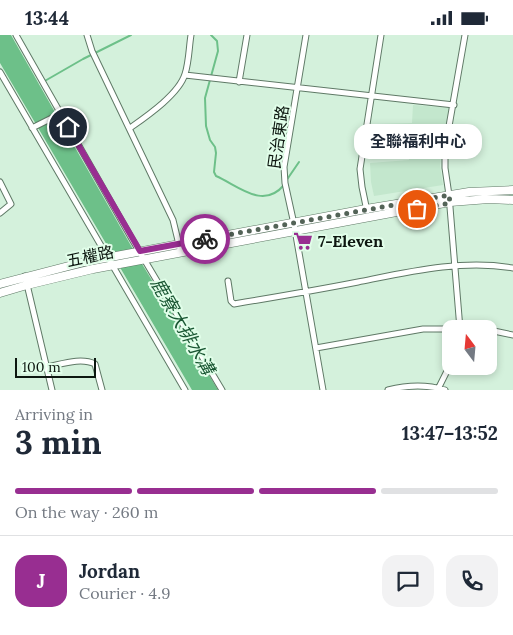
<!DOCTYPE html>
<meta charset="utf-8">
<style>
:root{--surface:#fff;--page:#f2f2f3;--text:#1f2937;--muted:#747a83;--line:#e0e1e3;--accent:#982e91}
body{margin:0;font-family:Lora,"Noto Sans TC",serif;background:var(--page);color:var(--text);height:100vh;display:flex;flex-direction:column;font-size:19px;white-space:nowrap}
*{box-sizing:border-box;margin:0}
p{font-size:16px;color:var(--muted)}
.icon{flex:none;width:28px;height:28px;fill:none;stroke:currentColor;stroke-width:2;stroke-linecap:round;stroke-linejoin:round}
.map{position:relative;height:355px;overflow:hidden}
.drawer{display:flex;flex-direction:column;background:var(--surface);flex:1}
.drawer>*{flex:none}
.needle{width:32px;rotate:344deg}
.controls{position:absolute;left:442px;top:285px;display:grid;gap:10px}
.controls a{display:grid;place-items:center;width:55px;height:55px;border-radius:10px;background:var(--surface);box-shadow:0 2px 8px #0003;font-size:25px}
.scale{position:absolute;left:15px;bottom:12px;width:81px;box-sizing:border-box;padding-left:5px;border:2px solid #0d1710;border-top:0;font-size:14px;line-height:18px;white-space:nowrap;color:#0d1710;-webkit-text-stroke:4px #e1fee9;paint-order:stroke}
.pin{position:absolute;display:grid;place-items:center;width:42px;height:42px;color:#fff;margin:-21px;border:2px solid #fff;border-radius:50%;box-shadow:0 1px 5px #0007}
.courier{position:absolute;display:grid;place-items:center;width:50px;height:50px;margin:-25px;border:4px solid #982e91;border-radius:50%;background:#fff;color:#222;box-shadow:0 1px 6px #0007}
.bubble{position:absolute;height:35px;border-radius:15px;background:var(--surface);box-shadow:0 2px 8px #0003;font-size:16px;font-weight:700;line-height:35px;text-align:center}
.headline em{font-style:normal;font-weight:700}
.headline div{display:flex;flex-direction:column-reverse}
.headline{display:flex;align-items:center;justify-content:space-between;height:85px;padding:0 15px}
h1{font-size:32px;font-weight:700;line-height:38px}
.bar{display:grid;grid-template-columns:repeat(4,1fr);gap:8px 5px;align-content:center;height:60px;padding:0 15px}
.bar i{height:6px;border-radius:4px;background:var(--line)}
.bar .on{background:var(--accent)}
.bar p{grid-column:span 4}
.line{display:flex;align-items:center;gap:12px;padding:0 15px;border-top:1px solid var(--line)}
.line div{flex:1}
.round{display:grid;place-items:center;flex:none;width:52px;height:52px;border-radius:15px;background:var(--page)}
.status{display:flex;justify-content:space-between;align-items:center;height:35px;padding:0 25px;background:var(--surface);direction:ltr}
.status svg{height:14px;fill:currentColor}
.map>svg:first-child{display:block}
.built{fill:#c3e7cd}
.water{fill:#6dc089}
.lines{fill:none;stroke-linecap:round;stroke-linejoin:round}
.stream{stroke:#6dc089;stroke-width:2}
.street-casing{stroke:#5f7966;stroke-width:7}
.secondary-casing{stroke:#5f7966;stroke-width:9}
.street{stroke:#fff;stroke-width:5}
.secondary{stroke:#fff;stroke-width:8}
.done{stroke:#536357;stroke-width:5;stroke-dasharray:0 9}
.route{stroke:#982e91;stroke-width:6}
.labels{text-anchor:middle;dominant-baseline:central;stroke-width:4;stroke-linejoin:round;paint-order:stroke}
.street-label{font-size:16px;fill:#0d1710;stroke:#e1fee9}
.poi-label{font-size:16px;font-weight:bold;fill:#0d1710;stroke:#e1fee9;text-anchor:start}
.water-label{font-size:18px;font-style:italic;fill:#1a5733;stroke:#e1fee9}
</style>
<div class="status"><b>13:44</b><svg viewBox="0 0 49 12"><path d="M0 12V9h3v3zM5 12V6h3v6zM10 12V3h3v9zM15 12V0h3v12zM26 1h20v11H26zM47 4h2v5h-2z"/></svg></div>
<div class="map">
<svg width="513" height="355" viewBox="0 0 513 355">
<rect width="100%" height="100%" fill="#d4f1dc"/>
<path class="built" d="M413,70L451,73L442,111L440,131L443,150L374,161L371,147L370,128L409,125L407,106L374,108L376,89L412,88Z"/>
<path class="water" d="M0,0H11L130,209L218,355H192L0,28Z"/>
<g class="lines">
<path class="stream" d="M211,0L217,6L218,16L205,63L206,91L210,105L215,112L216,118L214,137L216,141C239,151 263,175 284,150
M43,47L83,24L131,0
M286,146L299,127"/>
<g class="street-casing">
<path id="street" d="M16,0L132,204L222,355
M87,0L92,16L173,185L181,218
M306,0L284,132L285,148L294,189L323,355
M0,37L185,355
M185,40L454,70
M239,47L247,0
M32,93L60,79
M130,93C147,81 179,59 185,39C189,27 189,12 191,0
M0,147L11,169L0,178
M367,176L362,152L360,134L381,0
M25,241L52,355
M228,246L231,266L234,269C276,262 317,255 358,247C408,237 462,224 513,233
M460,294L449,160L445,133V114L465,0
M489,295L513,300
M316,313L423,294H472
M47,332C62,329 81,322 95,329L102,355
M438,354L451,328
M388,355C407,350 426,349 445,355"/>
</g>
<g class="secondary-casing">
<path id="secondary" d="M0,249L84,227L366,174L469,157L513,155
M0,258L27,250L93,234L450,167L489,164L513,165"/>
</g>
<use href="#street" class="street"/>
<use href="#secondary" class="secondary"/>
</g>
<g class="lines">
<path class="done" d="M205,204L449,160L450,168L417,174"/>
<path class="route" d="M68,92L140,216L205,204"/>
</g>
<defs>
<g id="supermarket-bare" transform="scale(1.5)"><path d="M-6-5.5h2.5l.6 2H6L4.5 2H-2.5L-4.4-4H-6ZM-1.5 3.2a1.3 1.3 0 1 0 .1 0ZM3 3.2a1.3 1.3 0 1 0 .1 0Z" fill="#982e91" stroke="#e1fee9" stroke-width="2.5" paint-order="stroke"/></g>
</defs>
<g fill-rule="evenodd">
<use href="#supermarket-bare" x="303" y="206"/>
</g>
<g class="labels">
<g class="street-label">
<text transform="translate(278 102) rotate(-82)">民治東路</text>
<text transform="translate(90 221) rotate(-12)">五權路</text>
</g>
<g class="poi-label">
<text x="318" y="206">7-Eleven</text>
</g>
<g class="water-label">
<text transform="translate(183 291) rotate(60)">鹿寮大排水溝</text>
</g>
</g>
</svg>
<div class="controls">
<a><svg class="needle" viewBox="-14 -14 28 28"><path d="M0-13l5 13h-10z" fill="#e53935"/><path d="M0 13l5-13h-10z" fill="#747a83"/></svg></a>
</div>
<div class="scale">100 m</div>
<div class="pin" style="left:417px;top:174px;background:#ea580c"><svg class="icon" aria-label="bag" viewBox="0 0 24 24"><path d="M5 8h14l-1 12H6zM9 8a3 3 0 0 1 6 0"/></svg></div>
<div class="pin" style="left:68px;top:92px;background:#1f2937"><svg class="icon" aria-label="home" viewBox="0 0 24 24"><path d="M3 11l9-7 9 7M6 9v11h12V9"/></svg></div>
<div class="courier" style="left:205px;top:204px"><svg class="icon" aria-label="bike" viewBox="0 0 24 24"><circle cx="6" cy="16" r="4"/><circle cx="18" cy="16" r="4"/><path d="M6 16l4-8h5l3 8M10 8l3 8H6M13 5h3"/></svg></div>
<div class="bubble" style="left:354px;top:89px;width:128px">全聯福利中心</div>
</div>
<section class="drawer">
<div class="headline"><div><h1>3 min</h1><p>Arriving in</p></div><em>13:47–13:52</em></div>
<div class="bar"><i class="on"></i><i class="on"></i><i class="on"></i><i></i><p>On the way · 260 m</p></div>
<div class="line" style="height:90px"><b class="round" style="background:var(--accent);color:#fff">J</b><div><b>Jordan</b><p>Courier · 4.9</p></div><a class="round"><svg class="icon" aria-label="chat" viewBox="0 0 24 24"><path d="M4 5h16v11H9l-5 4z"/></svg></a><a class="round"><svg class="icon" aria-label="phone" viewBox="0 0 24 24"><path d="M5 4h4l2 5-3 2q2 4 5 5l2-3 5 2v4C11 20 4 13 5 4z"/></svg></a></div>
</section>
